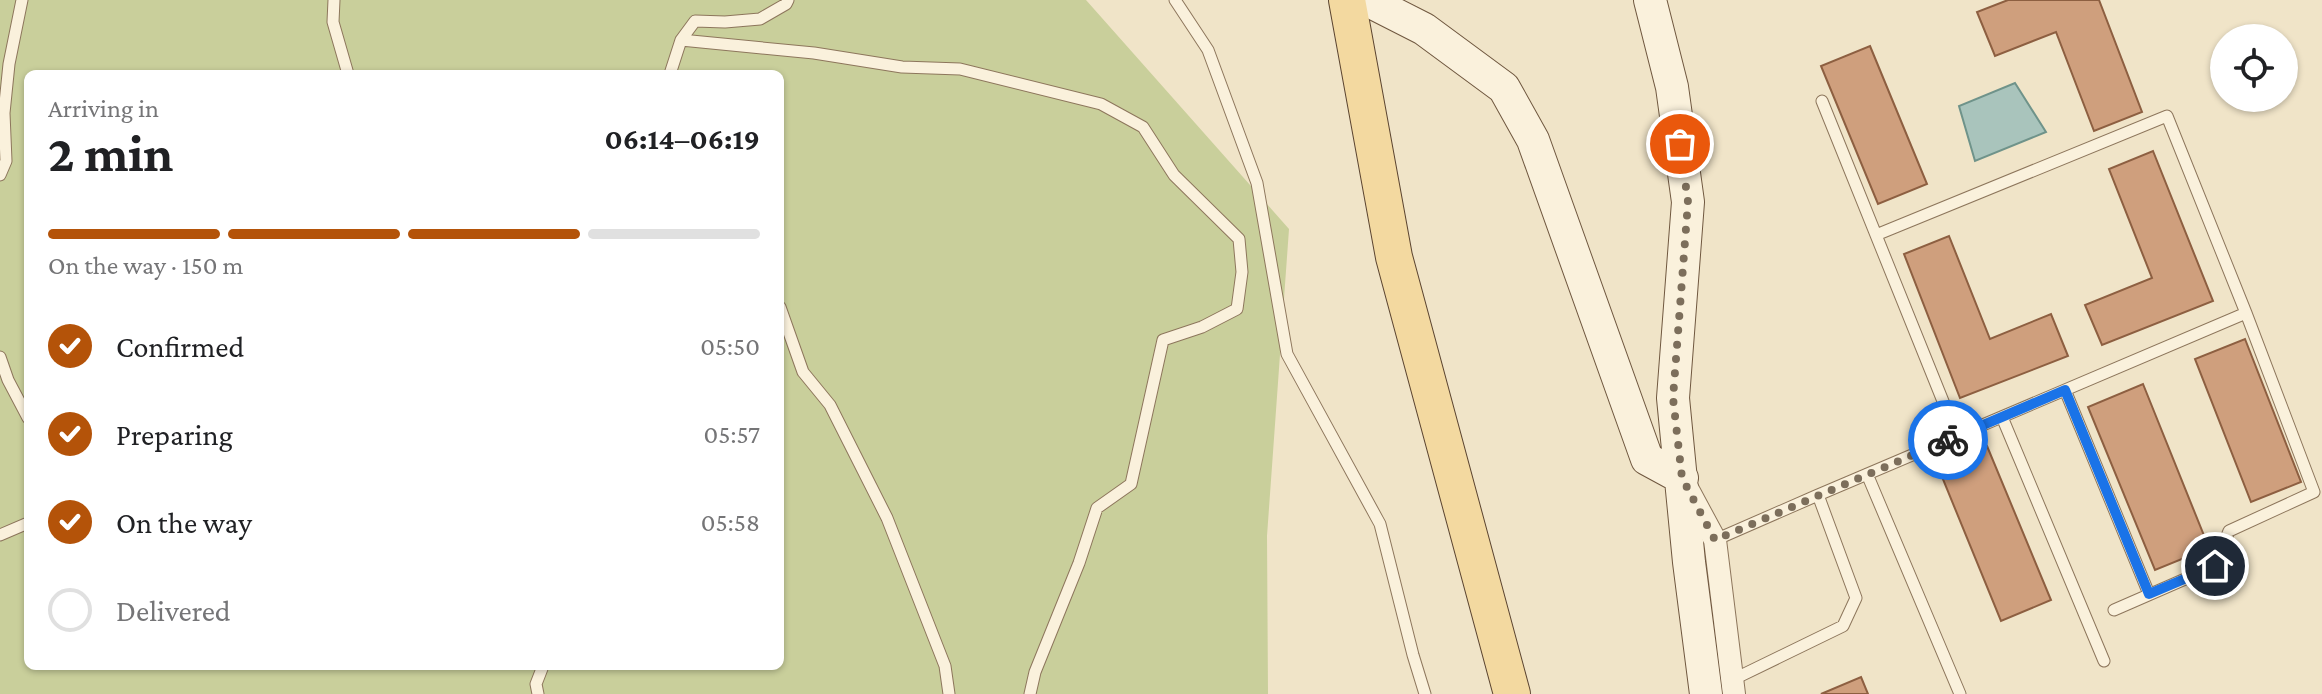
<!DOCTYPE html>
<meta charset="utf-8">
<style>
:root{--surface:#fff;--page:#f2f2f2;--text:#202124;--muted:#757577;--line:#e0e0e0;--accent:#b45309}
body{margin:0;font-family:"Crimson Pro",serif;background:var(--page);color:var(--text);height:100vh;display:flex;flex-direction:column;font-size:30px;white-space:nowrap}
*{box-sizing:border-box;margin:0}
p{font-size:26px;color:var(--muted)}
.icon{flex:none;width:44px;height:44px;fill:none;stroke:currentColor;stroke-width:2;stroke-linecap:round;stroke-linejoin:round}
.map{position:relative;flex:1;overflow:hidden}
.sheet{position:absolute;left:24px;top:70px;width:760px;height:600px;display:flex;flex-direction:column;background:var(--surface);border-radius:12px;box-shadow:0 2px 6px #0004}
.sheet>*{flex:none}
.controls{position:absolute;left:2210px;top:24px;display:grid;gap:16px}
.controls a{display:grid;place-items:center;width:88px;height:88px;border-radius:50%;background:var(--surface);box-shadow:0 2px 6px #0004;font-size:40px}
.pin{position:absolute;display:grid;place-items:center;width:68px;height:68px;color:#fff;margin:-34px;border:4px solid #fff;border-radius:50%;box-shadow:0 2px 8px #0007}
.courier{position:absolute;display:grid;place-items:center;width:80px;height:80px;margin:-40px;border:6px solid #1a73e8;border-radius:50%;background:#fff;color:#222;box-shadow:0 2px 10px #0007}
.summary em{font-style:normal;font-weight:700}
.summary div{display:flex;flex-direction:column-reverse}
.summary{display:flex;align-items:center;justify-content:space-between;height:136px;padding:0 24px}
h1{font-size:52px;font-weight:700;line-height:60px}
.bar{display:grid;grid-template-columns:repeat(4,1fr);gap:12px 8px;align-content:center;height:96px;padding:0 24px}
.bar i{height:10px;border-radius:6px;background:var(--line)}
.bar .selected{background:var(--accent)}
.bar p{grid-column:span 4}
ol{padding:0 24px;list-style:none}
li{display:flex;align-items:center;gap:24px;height:88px}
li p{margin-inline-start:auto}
li .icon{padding:8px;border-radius:50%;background:var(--accent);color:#fff;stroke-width:4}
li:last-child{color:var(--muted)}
li i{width:44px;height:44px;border:4px solid var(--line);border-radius:50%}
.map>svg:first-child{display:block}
.green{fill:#c9cf9b;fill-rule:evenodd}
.water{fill:#a9c4bc;stroke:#6f938a;stroke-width:2}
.building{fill:#cf9f7d;stroke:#8d5f41;stroke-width:2}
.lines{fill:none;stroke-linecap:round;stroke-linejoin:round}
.lane-casing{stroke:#8d765c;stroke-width:13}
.street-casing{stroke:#8d765c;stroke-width:24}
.secondary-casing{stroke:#6f573f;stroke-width:34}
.primary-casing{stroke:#5b4430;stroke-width:38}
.lane{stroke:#faf1dc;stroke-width:11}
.street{stroke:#faf1dc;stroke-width:22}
.secondary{stroke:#faf1dc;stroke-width:32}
.primary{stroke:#f3d9a0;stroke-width:36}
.done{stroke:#7c6e5b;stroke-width:8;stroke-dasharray:0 14.4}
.route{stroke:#1a73e8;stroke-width:10}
</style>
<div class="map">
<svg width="2322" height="694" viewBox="0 0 2322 694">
<rect width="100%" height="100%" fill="#f0e4c8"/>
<path class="green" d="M0,0H1086L1289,229L1267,536L1268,694H0ZM28,74H780V666H28Z"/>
<path class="water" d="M2015,83L2046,132L1975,161L1959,106Z"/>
<path class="building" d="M2008,0H2099L2142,112L2094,131L2056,32L1995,56L1977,12Z
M1870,46L1927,184L1878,204L1821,66Z
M2153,151L2213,301L2102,345L2085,305L2152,278L2109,169Z
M1949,236L1990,339L2051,314L2068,356L1960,398L1904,254Z
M2245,339L2301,482L2251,502L2195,359Z
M2143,384L2209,548L2155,570L2088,407Z
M1987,446L2051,600L2001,621L1938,467Z
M1861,677L1868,694H1821Z"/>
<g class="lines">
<g class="lane-casing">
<path id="lane" d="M334,0L333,22L348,74
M1175,0L1208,50L1257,183L1287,354L1380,524L1413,655L1425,694
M681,40L695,21L725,22L760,19L786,4L788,0
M670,74L681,40L814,53L902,67L960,69L1101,104L1143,127L1174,175L1239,239L1242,272L1237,309L1202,327L1163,340L1131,484L1097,508L1079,563L1035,672L1030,694
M1822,101L1957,436
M0,175L6,161L4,113L9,64L22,0
M1876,235L2167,116L2246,313L2314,492L2229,531L2215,566L2114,610
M780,307L803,372L830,405L887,518L945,666L949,694
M0,357L8,380L28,418
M2065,390L2149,594
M2002,417L2104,661
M1867,474L1960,694
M0,535L28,523
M1715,540L1818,495
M1732,680L1843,626L1856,598L1818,495L2246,313
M538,694L536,684L543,666"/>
</g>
<g class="street-casing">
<path id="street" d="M1687,488L1715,540L1734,694"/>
</g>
<g class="secondary-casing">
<path id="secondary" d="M1367,0L1424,29L1504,88L1533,140L1647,459L1682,478
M1650,0L1672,87L1688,202L1673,398L1689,562L1706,694"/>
</g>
<g class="primary-casing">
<path id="primary" d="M1347,0L1394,257L1512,694"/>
</g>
<use href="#lane" class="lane"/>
<use href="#street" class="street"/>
<use href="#secondary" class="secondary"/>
<use href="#primary" class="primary"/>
</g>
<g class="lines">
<path class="done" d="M1680,144L1688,202L1673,398L1682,478L1715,540L1948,440"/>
<path class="route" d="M1948,440L2065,390L2149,594L2215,566"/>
</g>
</svg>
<div class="controls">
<a><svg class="icon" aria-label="locate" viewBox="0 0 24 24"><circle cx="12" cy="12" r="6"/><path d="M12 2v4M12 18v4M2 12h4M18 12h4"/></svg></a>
</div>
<div class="pin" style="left:1680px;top:144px;background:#ea580c"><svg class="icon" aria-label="bag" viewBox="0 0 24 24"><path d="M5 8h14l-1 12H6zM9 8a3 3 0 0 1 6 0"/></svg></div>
<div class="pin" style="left:2215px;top:566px;background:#1f2937"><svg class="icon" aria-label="home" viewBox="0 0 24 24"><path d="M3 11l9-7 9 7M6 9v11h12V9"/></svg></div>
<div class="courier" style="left:1948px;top:440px"><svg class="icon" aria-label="bike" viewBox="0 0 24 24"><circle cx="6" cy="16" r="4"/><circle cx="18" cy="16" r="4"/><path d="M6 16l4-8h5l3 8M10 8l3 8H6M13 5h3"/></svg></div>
<section class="sheet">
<div class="summary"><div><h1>2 min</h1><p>Arriving in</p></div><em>06:14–06:19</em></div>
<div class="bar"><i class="selected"></i><i class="selected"></i><i class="selected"></i><i></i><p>On the way · 150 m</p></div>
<ol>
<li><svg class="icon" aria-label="check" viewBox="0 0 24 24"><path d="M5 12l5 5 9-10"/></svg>Confirmed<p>05:50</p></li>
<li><svg class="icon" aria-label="check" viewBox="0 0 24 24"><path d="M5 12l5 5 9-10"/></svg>Preparing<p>05:57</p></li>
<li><svg class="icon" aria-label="check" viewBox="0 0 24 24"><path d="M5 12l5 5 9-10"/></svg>On the way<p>05:58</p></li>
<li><i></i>Delivered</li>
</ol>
</section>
</div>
